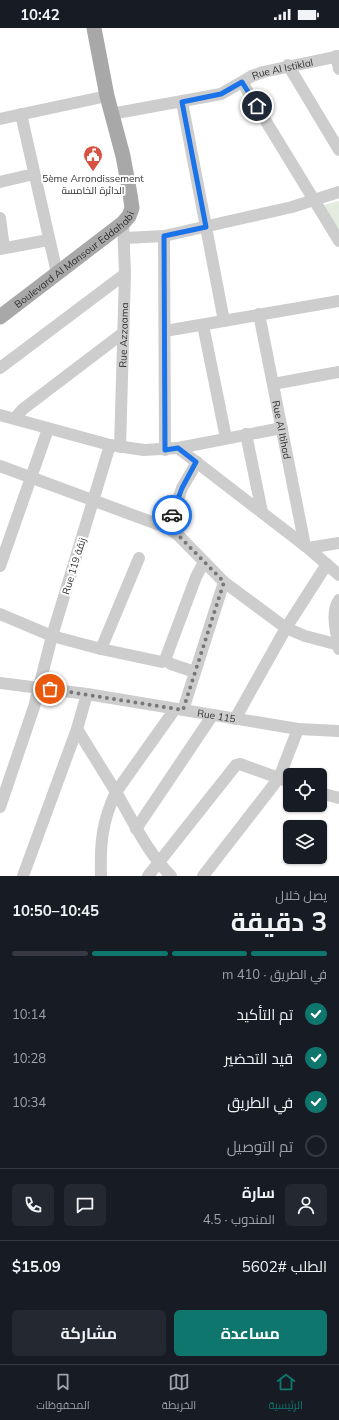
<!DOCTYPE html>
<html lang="ar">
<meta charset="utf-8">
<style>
:root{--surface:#171b24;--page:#242831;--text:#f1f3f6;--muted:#9ea1a6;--line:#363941;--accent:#0f766e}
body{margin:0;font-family:Mulish,Cairo,sans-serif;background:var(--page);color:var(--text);direction:rtl;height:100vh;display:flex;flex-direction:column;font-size:15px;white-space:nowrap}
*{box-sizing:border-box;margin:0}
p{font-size:13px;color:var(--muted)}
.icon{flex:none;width:22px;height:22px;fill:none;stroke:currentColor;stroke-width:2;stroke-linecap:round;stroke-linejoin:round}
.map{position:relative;height:848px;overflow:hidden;direction:ltr}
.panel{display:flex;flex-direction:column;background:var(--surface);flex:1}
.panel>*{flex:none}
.buttons{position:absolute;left:283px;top:740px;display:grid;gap:8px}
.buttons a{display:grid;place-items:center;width:44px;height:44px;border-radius:6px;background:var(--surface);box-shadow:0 1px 3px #0004;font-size:20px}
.pin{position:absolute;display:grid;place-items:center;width:34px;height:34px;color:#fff;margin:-17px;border:2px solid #fff;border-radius:50%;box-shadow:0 1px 4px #0007}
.courier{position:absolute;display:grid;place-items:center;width:40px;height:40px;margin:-20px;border:3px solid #1a73e8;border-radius:50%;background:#fff;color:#222;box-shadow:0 1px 5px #0007}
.overview em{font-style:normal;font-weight:700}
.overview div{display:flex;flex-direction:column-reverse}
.overview{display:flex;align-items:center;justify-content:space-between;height:68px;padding:0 12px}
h1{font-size:26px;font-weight:700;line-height:30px}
.bar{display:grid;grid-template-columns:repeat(4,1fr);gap:6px 4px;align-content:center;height:48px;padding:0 12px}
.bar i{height:5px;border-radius:3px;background:var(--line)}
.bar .selected{background:var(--accent)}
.bar p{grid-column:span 4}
.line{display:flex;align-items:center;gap:10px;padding:0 12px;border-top:1px solid var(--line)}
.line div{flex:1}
.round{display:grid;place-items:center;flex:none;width:42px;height:42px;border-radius:6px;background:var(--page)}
ol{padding:0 12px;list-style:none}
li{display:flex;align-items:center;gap:12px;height:44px}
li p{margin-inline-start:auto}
li .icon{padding:4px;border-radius:50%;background:var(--accent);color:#fff;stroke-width:4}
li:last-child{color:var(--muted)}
li i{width:22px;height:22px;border:2px solid var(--line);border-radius:50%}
.action{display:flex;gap:8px;margin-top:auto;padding:8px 12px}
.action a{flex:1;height:46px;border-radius:6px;background:var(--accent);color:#fff;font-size:16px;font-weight:700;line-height:46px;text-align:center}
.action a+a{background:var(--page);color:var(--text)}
.status{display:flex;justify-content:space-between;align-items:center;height:28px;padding:0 20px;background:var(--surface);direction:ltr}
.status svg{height:11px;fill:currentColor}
.tab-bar{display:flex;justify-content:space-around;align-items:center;height:56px;border-top:1px solid var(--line);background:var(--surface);font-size:11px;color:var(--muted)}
.tab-bar a{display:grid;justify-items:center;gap:2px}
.tab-bar .selected{color:var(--accent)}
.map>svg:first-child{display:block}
.green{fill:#e4ecdf}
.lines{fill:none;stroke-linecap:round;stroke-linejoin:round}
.minor{stroke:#cdcdcd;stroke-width:12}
.major{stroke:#a8a8a8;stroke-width:15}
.done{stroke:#787878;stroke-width:4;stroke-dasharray:0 7.2}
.route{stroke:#1a73e8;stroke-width:5}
.labels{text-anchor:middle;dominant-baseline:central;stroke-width:4;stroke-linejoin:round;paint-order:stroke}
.street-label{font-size:10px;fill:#303030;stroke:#fff}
.poi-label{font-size:10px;fill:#303030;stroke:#fff}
</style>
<div class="status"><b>10:42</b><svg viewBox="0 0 49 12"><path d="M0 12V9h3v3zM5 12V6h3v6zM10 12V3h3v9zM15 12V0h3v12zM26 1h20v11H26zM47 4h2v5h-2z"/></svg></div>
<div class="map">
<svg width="339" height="848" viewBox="0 0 339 848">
<rect width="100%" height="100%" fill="#fff"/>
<path class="green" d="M339,173V202L323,177Z"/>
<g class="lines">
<g class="minor">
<path d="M336,28L339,41"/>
<path d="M288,37L339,122"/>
<path d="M242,54L339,213"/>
<path d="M182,74L224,293"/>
<path d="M21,86L57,245"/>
<path id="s1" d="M111,86L221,66L252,48L263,44L339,28"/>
<path d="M0,91L107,68"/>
<path d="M0,154L34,146"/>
<path d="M0,190L4,220"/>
<path d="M164,208L165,422"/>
<path d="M125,210L164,208L292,179L339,164"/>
<path d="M0,221L48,212"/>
<path id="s2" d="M259,286L305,518"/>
<path d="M203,297L226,410"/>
<path d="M165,303L339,273"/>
<path d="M0,340L125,246"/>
<path d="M273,356L339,344"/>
<path d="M0,387L110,417L144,422L178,420L282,400"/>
<path d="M15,390L23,381L123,305"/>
<path d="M246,406L262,484"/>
<path id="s3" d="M120,419L125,246L123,195"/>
<path d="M178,420L308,520L339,547"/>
<path d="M0,438L168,500L178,507L224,554L286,600L305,608L339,617"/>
<path d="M168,500L182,460L197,434"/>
<path d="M308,520L339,515"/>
<path d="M0,538L48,401"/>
<path d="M339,572C330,585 337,606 339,621"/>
<path d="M0,586L52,608L101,621L162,634L165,632L196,549L204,534"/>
<path d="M101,621L139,530"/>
<path d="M165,632L171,636L195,644"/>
<path id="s4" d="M0,655L87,666L298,701L339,703"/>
<path d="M183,682L224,554"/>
<path d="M235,691L286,600L327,536"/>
<path d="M77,701C90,722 103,743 116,764C133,793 147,824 171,848"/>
<path d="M320,765L339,770"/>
<path d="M0,779L34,679L52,608L110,417"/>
<path d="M136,801L212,688"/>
<path d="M23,848L77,701L87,666"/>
<path d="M101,848C100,816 102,793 116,764L175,681"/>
<path d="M148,848L236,737L240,736L290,754"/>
<path d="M203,848L279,750L298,701"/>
</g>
<path class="major" id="s5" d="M0,289L123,195L129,188L132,180L130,166L123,128L107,68L94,0"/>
</g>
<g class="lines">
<path class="done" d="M50,661L183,682L224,554L178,507L168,500L172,487"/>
<path class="route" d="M172,487L182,460L196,434L178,420L165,422L164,208L206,199L182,74L221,66L242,54L257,78"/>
</g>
<defs>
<g id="civic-pin" transform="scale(1)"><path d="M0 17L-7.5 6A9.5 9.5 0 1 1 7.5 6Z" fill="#d75242" stroke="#fff"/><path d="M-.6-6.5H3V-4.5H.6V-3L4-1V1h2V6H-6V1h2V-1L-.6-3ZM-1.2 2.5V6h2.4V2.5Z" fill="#fff"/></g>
</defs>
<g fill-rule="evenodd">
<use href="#civic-pin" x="93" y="127"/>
</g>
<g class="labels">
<g class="street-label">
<text stroke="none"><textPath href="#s1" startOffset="179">Rue Al Istiklal</textPath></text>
<text stroke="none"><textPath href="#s5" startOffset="94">Boulevard Al Mansour Eddahabi</textPath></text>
<text stroke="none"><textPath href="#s3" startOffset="112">Rue Azzaama</textPath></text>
<text stroke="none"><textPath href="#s2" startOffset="118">Rue Al Itihad</textPath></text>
<text transform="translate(74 538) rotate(-73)">Rue 119 زنقة</text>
<text stroke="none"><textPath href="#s4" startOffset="219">Rue 115</textPath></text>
</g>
<g class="poi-label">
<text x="93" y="150">5ème Arrondissement<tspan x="93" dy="12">الدائرة الخامسة</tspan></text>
</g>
</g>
</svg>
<div class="buttons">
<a><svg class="icon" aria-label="locate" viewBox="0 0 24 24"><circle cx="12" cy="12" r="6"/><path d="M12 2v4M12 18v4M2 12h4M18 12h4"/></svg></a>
<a><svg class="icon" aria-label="layers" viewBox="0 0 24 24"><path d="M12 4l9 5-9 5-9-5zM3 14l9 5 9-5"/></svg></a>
</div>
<div class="pin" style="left:50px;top:661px;background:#ea580c"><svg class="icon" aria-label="bag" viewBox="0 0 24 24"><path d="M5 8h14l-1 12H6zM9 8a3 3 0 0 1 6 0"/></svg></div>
<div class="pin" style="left:257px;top:78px;background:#1f2937"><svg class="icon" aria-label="home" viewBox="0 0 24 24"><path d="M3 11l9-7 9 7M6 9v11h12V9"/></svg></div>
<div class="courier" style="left:172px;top:487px"><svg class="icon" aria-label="car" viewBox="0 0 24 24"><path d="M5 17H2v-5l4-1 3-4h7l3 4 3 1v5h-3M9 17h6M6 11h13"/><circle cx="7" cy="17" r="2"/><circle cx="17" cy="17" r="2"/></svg></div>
</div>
<section class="panel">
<div class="overview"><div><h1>3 دقيقة</h1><p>يصل خلال</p></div><em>10:45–10:50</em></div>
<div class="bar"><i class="selected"></i><i class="selected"></i><i class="selected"></i><i></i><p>في الطريق · 410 m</p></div>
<ol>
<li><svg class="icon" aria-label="check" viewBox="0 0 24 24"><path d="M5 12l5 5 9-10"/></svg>تم التأكيد<p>10:14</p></li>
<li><svg class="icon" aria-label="check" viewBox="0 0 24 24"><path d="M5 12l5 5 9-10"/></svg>قيد التحضير<p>10:28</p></li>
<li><svg class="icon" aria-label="check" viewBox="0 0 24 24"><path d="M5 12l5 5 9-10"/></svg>في الطريق<p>10:34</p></li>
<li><i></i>تم التوصيل</li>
</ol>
<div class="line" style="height:72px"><a class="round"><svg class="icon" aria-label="person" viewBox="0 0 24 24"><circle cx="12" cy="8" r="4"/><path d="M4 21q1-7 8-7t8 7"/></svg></a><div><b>سارة</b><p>المندوب · 4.5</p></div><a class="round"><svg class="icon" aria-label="chat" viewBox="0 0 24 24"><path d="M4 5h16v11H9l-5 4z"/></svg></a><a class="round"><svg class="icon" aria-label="phone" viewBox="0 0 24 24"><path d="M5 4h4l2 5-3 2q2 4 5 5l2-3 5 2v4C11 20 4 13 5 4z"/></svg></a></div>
<div class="line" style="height:52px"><div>الطلب #5602</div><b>$15.09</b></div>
<div class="action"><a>مساعدة</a><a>مشاركة</a></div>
</section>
<nav class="tab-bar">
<a class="selected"><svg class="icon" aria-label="home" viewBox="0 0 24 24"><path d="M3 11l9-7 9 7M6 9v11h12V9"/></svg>الرئيسية</a>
<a><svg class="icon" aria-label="map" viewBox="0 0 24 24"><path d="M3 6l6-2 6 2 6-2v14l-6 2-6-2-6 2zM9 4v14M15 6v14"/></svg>الخريطة</a>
<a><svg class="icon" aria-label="saved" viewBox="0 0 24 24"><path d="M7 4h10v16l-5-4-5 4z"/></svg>المحفوظات</a>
</nav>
